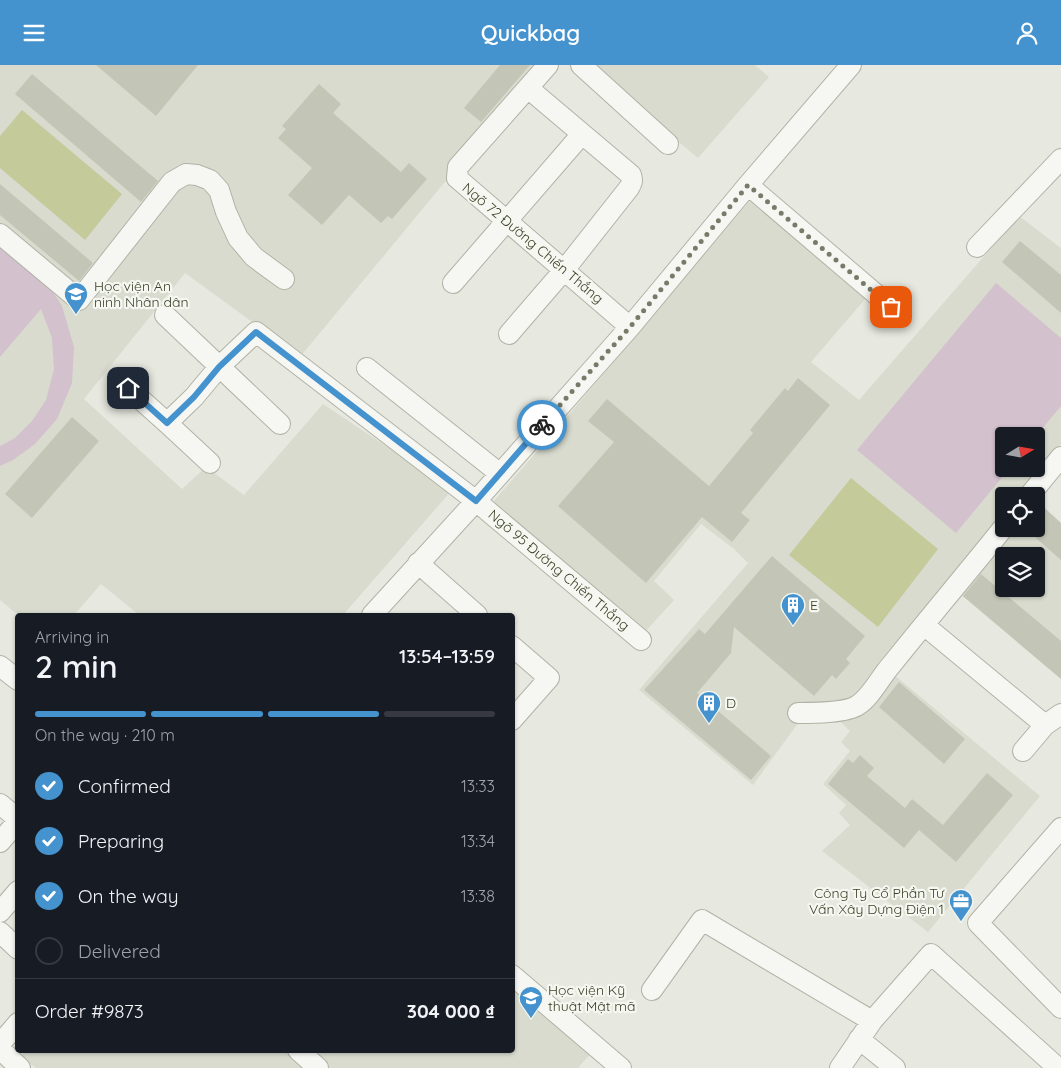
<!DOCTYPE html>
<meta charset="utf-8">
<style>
:root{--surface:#171b24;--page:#20242c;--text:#f1f3f6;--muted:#9ea1a6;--line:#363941;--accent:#4493cf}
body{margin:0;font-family:Quicksand,sans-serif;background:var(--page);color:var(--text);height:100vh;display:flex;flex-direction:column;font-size:19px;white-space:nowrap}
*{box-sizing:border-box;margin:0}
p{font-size:16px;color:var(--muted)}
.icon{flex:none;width:28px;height:28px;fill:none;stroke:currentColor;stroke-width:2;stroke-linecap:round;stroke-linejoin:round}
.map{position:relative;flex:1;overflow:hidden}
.side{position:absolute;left:15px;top:548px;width:500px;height:440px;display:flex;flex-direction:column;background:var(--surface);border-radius:5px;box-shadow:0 1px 4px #0004}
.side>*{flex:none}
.needle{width:32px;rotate:79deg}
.controls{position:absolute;left:995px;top:362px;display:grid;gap:10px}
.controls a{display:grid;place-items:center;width:50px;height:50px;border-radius:5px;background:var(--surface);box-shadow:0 1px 4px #0004;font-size:25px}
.pin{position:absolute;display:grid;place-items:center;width:42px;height:42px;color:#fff;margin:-21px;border-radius:10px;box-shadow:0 2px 8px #0006}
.courier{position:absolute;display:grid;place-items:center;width:50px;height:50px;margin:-25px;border:4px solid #4493cf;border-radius:50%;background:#fff;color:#222;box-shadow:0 1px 6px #0007}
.head em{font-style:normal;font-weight:600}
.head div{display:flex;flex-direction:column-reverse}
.head{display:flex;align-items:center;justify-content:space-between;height:85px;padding:0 20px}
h1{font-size:32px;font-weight:600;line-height:38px}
.bar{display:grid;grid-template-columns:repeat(4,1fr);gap:8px 5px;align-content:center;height:60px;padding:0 20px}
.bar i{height:6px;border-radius:4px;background:var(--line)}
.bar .active{background:var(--accent)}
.bar p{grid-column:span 4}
.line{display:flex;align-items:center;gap:12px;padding:0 20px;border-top:1px solid var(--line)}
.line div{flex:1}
ol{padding:0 20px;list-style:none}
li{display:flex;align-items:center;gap:15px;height:55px}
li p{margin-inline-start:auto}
li .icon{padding:5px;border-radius:50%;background:var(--accent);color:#fff;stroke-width:4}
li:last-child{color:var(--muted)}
li i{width:28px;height:28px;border:2px solid var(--line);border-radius:50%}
header{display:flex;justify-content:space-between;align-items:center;height:65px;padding:0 20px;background:var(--accent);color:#fff;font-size:22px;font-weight:600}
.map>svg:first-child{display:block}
.built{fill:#d8dbce;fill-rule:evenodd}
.green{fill:#d3c1cd}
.water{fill:#c5ca9b}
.building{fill:#c3c6b7}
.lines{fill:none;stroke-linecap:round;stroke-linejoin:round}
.minor-casing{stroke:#b0b3a5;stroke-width:22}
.minor{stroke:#f6f7f3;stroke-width:20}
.done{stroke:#777c69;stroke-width:5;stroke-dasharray:0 9}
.route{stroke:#4493cf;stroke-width:6}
.labels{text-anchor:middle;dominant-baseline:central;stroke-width:4.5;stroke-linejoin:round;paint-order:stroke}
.street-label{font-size:14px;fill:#3b4129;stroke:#f5f7f0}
.poi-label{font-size:14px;fill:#3b4129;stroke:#f5f7f0;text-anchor:start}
</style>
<header><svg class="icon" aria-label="menu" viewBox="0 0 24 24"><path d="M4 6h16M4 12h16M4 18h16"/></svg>Quickbag<svg class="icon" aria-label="person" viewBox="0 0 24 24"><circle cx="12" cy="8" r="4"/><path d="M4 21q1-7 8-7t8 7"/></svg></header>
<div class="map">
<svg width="1061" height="1003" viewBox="0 0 1061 1003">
<rect width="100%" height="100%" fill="#e7e9e0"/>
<path class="built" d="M0,0H543L459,100L300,292L185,208L84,334L182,424L206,402L244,430L323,339L452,425L343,550H139L101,519L74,550H18L0,535Z
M586,0H755L769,12L698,93Z
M752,133L866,233L811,297L859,335L1019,151L1061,183V379L1018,431H1004V448L877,599L893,609L1040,731L928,867L822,786L850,760L839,748L846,740L823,719L850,686L841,677L850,666L825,643L804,650L753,720L639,625L748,498L734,484L701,459L654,516L674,535L644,568L493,437L571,347ZM1004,371H1036V404H1004Z
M1037,436L1061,458V614L960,529L1014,464H1036ZM1004,491H1036V524H1004Z
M513,922L591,988L578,1003H36L21,991L26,985H512Z"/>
<path class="green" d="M0,177L45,215L62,241L74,282L72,318L57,354L35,379L13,395L0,401V381L15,373L32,356L46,335L54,304L52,273L41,244L0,292Z
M996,218L1061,273V341L1036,371H1004V404H1009L956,468L857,385Z"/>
<path class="water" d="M22,45L122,129L85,175L0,103V71Z
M851,413L938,484L878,562L789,490Z"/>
<path class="building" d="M96,0H198L156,51Z
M500,0H530L481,57L464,43Z
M32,9L158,116L141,137L15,29Z
M319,19L341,39L333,48L401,107L409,98L427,114L392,154L388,151L381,158L349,130L322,160L288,130L312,103L278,73L286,64L282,61Z
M0,119L93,198L79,216L0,150Z
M1020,176L1061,210V248L1002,197Z
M798,313L830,340L741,448L750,455L732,477L702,452L646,518L558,441L614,377L588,356L607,334L709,421L753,368L750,365L785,323L788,326Z
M72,352L99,376L32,453L5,429Z
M1039,438L1061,458V495L1036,473V440Z
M772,491L865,571L846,594L850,598L836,614L832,610L814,631L734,562L731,588L697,628L771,691L751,715L644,625L699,564L705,569Z
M981,509L1061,576V614L963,531Z
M899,617L965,674L944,699L879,642Z
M860,690L874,703L867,711L905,743L912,734L943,760L987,708L1013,730L956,797L919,765L904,783L828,719L848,694L853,698Z"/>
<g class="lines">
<g class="minor-casing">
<path id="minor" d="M548,0L458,102L457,113L630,262
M581,0L668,79
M748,120L891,242
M0,169L79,235L172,117L186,109L197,110L210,115L219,125L226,147L238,173L254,192L284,214
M977,182L1061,94
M453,218L582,69
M165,250L280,359
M509,269L565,204L629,123C632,118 633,116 631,110L528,23
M367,303L499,408
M128,323L167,358L194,332L219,302L256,267L476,436L641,575
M167,358L210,398
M1029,431L1061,392
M418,498L477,550
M372,550L476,436L630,262L748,120L851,0
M924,560L1045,660L1061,649
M512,581L549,613L512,655
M0,601L18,615
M798,648C812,648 847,648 858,640C871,632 881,611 892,599C929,553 967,508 1004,462
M1023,686L1045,660
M0,739L18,754
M1061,763L978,858L1061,943
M0,777L18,756
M0,847L18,826
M0,867L18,884
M512,910L621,1003
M652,925L702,855L872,956
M859,974L895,1003
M0,979L18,958
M0,984L20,1003
M298,985L318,1003
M840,1003L872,956L931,889L1058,1003"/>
</g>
<use href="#minor" class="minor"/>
</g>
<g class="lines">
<path class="done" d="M542,360L630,262L748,120L891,242"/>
<path class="route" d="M128,323L167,358L194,332L219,302L256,267L476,436L542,360"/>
</g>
<defs>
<g id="university-pin" transform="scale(1.25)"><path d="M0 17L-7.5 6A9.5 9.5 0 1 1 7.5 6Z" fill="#4493cf" stroke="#f5f7f0"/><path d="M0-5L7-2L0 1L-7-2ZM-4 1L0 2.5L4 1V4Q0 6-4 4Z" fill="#fff"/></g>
<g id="building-pin" transform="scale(1.25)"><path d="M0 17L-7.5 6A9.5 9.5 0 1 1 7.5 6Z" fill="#4493cf" stroke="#f5f7f0"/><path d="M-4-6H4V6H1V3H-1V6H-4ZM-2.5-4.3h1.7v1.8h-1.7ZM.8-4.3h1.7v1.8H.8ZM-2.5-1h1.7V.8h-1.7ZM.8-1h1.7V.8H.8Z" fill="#fff"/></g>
<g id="office-pin" transform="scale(1.25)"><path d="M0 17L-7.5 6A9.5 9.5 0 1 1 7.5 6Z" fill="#4493cf" stroke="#f5f7f0"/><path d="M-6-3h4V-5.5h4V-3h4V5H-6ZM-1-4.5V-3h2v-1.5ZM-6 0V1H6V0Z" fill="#fff"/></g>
</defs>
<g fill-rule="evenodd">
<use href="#university-pin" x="76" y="229"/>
<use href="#building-pin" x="793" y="540"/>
<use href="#building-pin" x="709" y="638"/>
<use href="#office-pin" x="961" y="836"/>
<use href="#university-pin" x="531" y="933"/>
</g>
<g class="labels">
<g class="street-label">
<text transform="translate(533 178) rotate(40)">Ngõ 72 Đường Chiến Thắng</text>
<text transform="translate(559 505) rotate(40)">Ngõ 95 Đường Chiến Thắng</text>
</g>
<g class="poi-label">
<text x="94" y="221">Học viện An<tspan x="94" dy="16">ninh Nhân dân</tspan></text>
<text x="810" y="540">E</text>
<text x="726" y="638">D</text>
<text x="944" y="828" text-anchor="end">Công Ty Cổ Phần Tư<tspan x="944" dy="16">Vấn Xây Dựng Điện 1</tspan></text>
<text x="548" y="925">Học viện Kỹ<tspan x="548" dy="16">thuật Mật mã</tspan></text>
</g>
</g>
</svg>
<div class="controls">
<a><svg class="needle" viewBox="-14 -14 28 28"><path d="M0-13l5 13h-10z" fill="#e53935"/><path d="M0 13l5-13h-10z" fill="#9ea1a6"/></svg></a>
<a><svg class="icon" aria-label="locate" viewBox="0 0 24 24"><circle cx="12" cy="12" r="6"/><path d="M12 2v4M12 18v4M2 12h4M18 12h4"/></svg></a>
<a><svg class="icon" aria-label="layers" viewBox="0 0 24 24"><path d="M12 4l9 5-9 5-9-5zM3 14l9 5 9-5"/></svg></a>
</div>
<div class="pin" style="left:891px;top:242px;background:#ea580c"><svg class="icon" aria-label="bag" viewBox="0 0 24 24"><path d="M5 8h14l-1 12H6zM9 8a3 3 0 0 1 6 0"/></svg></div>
<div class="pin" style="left:128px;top:323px;background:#1f2937"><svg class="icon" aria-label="home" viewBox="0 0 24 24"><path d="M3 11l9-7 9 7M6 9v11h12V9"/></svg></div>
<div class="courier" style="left:542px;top:360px"><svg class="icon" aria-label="bike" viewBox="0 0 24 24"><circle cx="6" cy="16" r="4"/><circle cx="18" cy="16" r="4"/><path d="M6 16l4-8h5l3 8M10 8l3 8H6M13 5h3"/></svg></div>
<section class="side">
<div class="head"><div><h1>2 min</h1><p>Arriving in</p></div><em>13:54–13:59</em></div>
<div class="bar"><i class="active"></i><i class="active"></i><i class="active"></i><i></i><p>On the way · 210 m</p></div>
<ol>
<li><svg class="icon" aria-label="check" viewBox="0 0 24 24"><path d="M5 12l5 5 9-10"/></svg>Confirmed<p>13:33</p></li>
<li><svg class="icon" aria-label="check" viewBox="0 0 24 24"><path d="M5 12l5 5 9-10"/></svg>Preparing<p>13:34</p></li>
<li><svg class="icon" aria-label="check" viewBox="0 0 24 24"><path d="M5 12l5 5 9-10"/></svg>On the way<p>13:38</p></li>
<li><i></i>Delivered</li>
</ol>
<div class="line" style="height:65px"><div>Order #9873</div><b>304 000 ₫</b></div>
</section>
</div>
